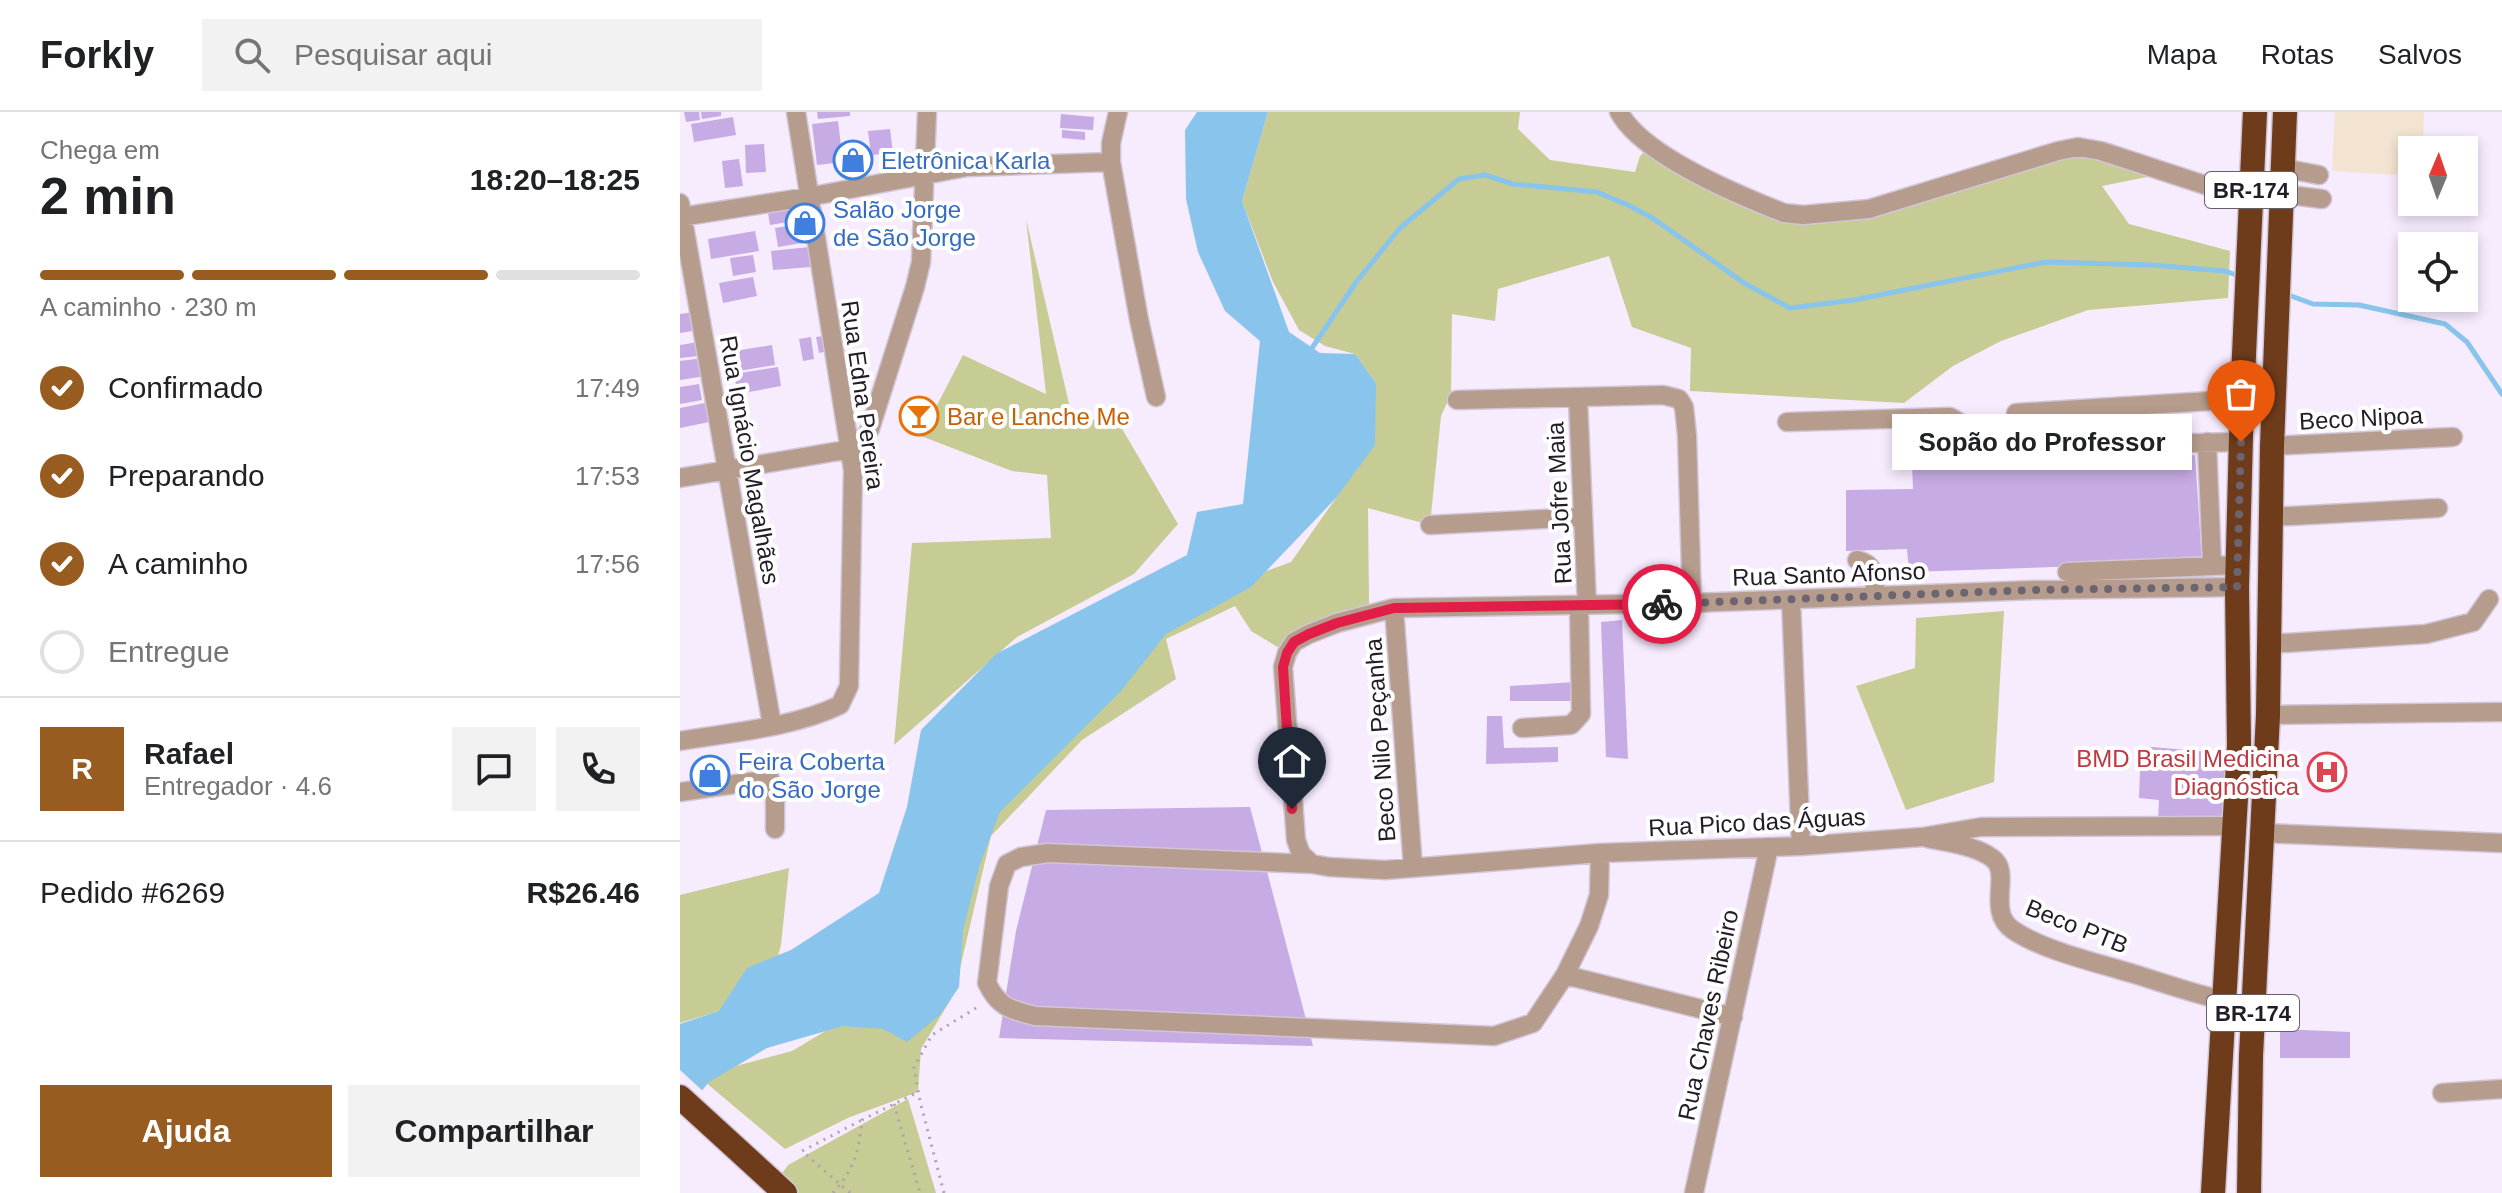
<!DOCTYPE html>
<html lang="pt">
<meta charset="utf-8">
<style>
:root{--surface:#fff;--page:#f2f2f2;--text:#202124;--muted:#757577;--line:#e0e0e0;--accent:#995c20}
body{margin:0;font-family:Helvetica,sans-serif;background:var(--page);color:var(--text);height:100vh;display:flex;flex-direction:column;font-size:30px;white-space:nowrap}
*{box-sizing:border-box;margin:0}
p{font-size:26px;color:var(--muted)}
.icon{flex:none;width:44px;height:44px;fill:none;stroke:currentColor;stroke-width:2;stroke-linecap:round;stroke-linejoin:round}
.map{position:relative;flex:1;overflow:hidden}
.details{display:flex;flex-direction:column;background:var(--surface);width:680px}
.details>*{flex:none}
.needle{width:52px;rotate:2deg}
.tools{position:absolute;left:1718px;top:24px;display:grid;gap:16px}
.tools a{display:grid;place-items:center;width:80px;height:80px;border-radius:0px;background:var(--surface);box-shadow:0 4px 12px #0003;font-size:40px}
.pin{position:absolute;display:grid;place-items:center;width:68px;height:68px;color:#fff;margin:-82px -34px;border-radius:50% 50% 50% 0;rotate:-45deg;box-shadow:0 0 8px #0007}
.pin .icon{rotate:45deg}
.courier{position:absolute;display:grid;place-items:center;width:80px;height:80px;margin:-40px;border:6px solid #e11d48;border-radius:50%;background:#fff;color:#222;box-shadow:0 2px 10px #0007}
.bubble{position:absolute;height:56px;border-radius:0px;background:var(--surface);box-shadow:0 4px 12px #0003;font-size:26px;font-weight:800;line-height:56px;text-align:center}
.summary em{font-style:normal;font-weight:800}
.summary div{display:flex;flex-direction:column-reverse}
.summary{display:flex;align-items:center;justify-content:space-between;height:136px;padding:0 40px}
h1{font-size:52px;font-weight:800;line-height:60px}
.bar{display:grid;grid-template-columns:repeat(4,1fr);gap:12px 8px;align-content:center;height:96px;padding:0 40px}
.bar i{height:10px;border-radius:6px;background:var(--line)}
.bar .selected{background:var(--accent)}
.bar p{grid-column:span 4}
.line{display:flex;align-items:center;gap:20px;padding:0 40px;border-top:2px solid var(--line)}
.line div{flex:1}
.round{display:grid;place-items:center;flex:none;width:84px;height:84px;border-radius:0px;background:var(--page)}
ol{padding:0 40px;list-style:none}
li{display:flex;align-items:center;gap:24px;height:88px}
li p{margin-inline-start:auto}
li .icon{padding:8px;border-radius:50%;background:var(--accent);color:#fff;stroke-width:4}
li:last-child{color:var(--muted)}
li i{width:44px;height:44px;border:4px solid var(--line);border-radius:50%}
.cta{display:flex;gap:16px;margin-top:auto;padding:16px 40px}
.cta a{flex:1;height:92px;border-radius:0px;background:var(--accent);color:#fff;font-size:32px;font-weight:800;line-height:92px;text-align:center}
.cta a+a{background:var(--page);color:var(--text)}
header{display:flex;align-items:center;gap:48px;box-sizing:border-box;height:112px;padding:0 40px;background:var(--surface);border-bottom:2px solid var(--line)}
header strong{font-size:38px}
nav{display:flex;gap:44px;margin-inline-start:auto;font-size:28px}
.search{width:560px;height:72px;background:var(--page);display:flex;align-items:center;gap:20px;box-sizing:border-box;padding:0 28px;border-radius:0px;color:var(--muted);font-size:30px}
main{display:flex;flex:1;min-height:0}
.map>svg:first-child{display:block}
.medical{fill:#f3e4d1}
.green{fill:#c6cc94}
.water{fill:#88c4eb}
.pier{fill:#f7ebfe}
.lines{fill:none;stroke-linecap:round;stroke-linejoin:round}
.stream{stroke:#88c4eb;stroke-width:5}
.building{fill:#c6abe4}
.minor-casing{stroke:#d1c6d7;stroke-width:21}
.highway-casing{stroke:#d1c6d7;stroke-width:27}
.path{stroke:#ada2b3;stroke-width:3;stroke-dasharray:2 6;stroke-linecap:butt}
.minor{stroke:#b69c8c;stroke-width:18}
.highway{stroke:#6e3c1b;stroke-width:24}
.done{stroke:#6d6472;stroke-width:8;stroke-dasharray:0 14.4}
.route{stroke:#e11d48;stroke-width:10}
.labels{text-anchor:middle;dominant-baseline:central;stroke-width:8;stroke-linejoin:round;paint-order:stroke}
.shield{fill:#fff;stroke:#656068;stroke-width:2}
.shield-label{font-size:22px;font-weight:bold;fill:#231c27}
.shop-label{font-size:24px;fill:#366cbe;stroke:#fff;text-anchor:start}
.street-label{font-size:24px;fill:#231c27;stroke:#fff}
.food-label{font-size:24px;fill:#c56008;stroke:#fff;text-anchor:start}
.health-label{font-size:24px;fill:#be3a42;stroke:#fff;text-anchor:end}
</style>
<header>
<strong>Forkly</strong>
<div class="search"><svg class="icon" aria-label="search" viewBox="0 0 24 24"><circle cx="10" cy="10" r="6"/><path d="M15 15l6 6"/></svg>Pesquisar aqui</div>
<nav><a>Mapa</a><a>Rotas</a><a>Salvos</a></nav>
</header>
<main>
<section class="details">
<div class="summary"><div><h1>2 min</h1><p>Chega em</p></div><em>18:20–18:25</em></div>
<div class="bar"><i class="selected"></i><i class="selected"></i><i class="selected"></i><i></i><p>A caminho · 230 m</p></div>
<ol>
<li><svg class="icon" aria-label="check" viewBox="0 0 24 24"><path d="M5 12l5 5 9-10"/></svg>Confirmado<p>17:49</p></li>
<li><svg class="icon" aria-label="check" viewBox="0 0 24 24"><path d="M5 12l5 5 9-10"/></svg>Preparando<p>17:53</p></li>
<li><svg class="icon" aria-label="check" viewBox="0 0 24 24"><path d="M5 12l5 5 9-10"/></svg>A caminho<p>17:56</p></li>
<li><i></i>Entregue</li>
</ol>
<div class="line" style="height:144px"><b class="round" style="background:var(--accent);color:#fff">R</b><div><b>Rafael</b><p>Entregador · 4.6</p></div><a class="round"><svg class="icon" aria-label="chat" viewBox="0 0 24 24"><path d="M4 5h16v11H9l-5 4z"/></svg></a><a class="round"><svg class="icon" aria-label="phone" viewBox="0 0 24 24"><path d="M5 4h4l2 5-3 2q2 4 5 5l2-3 5 2v4C11 20 4 13 5 4z"/></svg></a></div>
<div class="line" style="height:104px"><div>Pedido #6269</div><b>R$26.46</b></div>
<div class="cta"><a>Ajuda</a><a>Compartilhar</a></div>
</section>
<div class="map">
<svg width="1822" height="1081" viewBox="0 0 1822 1081">
<rect width="100%" height="100%" fill="#f7ebfe"/>
<path class="medical" d="M1655,0H1744L1743,38H1732V64L1652,59Z"/>
<path class="green" d="M588,0H840L838,17L870,48L955,60L960,44L971,34L1083,93L1190,97L1398,35L1487,61L1422,74L1449,112L1550,139L1548,186L1408,198L1321,229L1273,254L1224,291L1010,279L1011,236L952,215L929,144L818,177L815,209L772,202L771,282L761,304L750,413L688,396L689,492L601,537L571,519L555,494L486,527L496,567L402,628L311,724L274,882L241,937L238,980L170,1005L105,1037L18,964L112,939L216,877L255,705L484,497L611,450L656,386L696,271L675,242L645,234L619,218L593,170L562,89Z
M346,107L390,296L423,313L441,315L498,412L454,462L337,525L214,633L232,431L371,426L367,363L332,359L241,324L283,243L366,282Z
M1324,499L1314,670L1226,698L1176,574L1235,556L1236,506Z
M109,756L101,833L89,878L59,893L0,911V783Z
M228,987L256,1081H88L108,1053Z"/>
<path class="water" d="M517,0H588L562,89L609,220L640,241L675,242L696,271L695,333L656,386L571,475L486,522L441,579L320,700L300,752L283,818L279,875L260,903L227,930L203,917L163,914L87,936L29,970L0,1005V912L39,899L67,856L111,838L199,781L227,695L241,618L316,542L507,443L517,400L563,392L580,229L545,199L518,140L506,87L505,18Z"/>
<path class="pier" d="M0,958L25,981L1,1009L0,1008Z"/>
<g class="lines">
<path class="stream" d="M1606,182L1633,192L1679,193L1765,212L1787,230L1822,282
M630,239L677,169L720,116L779,67L805,63L833,72L917,80L950,94L974,107L1064,171L1110,196L1174,188L1365,150L1472,153L1545,159L1559,164"/>
</g>
<path class="building" d="M4,0H19L20,8L6,10Z
M21,0H41V4L22,7Z
M137,0H170V4L138,7Z
M381,2L414,5L413,18L380,16Z
M53,5L56,23L14,30L11,12Z
M158,9L163,50L137,53L132,12Z
M210,17L213,41L191,43L188,19Z
M382,18L405,20V28L382,26Z
M84,32L86,60L66,61L65,33Z
M59,47L63,74L45,76L42,49Z
M122,89L125,107L90,113L87,95Z
M125,111L128,130L98,135L95,116Z
M75,119L79,139L31,147L28,127Z
M129,135L131,155L93,158L91,139Z
M73,143L76,160L53,164L50,146Z
M73,165L77,184L43,191L39,171Z
M16,200L19,218L0,221V202Z
M150,223L153,238L139,241L136,225Z
M131,225L134,247L123,249L119,227Z
M18,230L19,244L0,246V233Z
M92,233L95,253L52,260L49,240Z
M24,246L26,264L0,268V249Z
M98,255L101,274L58,282L54,262Z
M19,272L22,288L0,292V275Z
M25,291L29,310L0,316V296Z
M1515,343L1522,450L1229,460L1227,437L1166,439V378L1233,377L1232,352Z
M942,508L948,647L926,645L921,510Z
M895,570L894,589H830V574Z
M807,604H822L824,636L878,635V650L806,652Z
M1461,634L1552,642L1549,712L1478,709L1479,688L1459,686Z
M570,695L633,934L319,926L336,819L366,698Z
M1600,917L1670,920V946H1600Z"/>
<g class="lines">
<g class="minor-casing">
<path id="minor" d="M438,0L431,31V50L459,208L476,285
M939,0C962,43 1058,83 1104,101L1123,103L1189,97L1378,39L1398,35L1421,39L1571,88
M1603,56L1639,63
M1602,82L1642,87
M0,91L92,613
M0,105L128,85L287,55L431,50
M898,287L907,494
M777,288L983,283L999,287L1004,295L1007,324L1012,491
M1336,301L1562,287
M1107,310L1270,305C1286,313 1294,323 1302,339L1316,335L1561,330
M1527,330L1532,454
M1592,334L1773,325
M0,366L171,337L184,326L190,317L235,175L241,150L247,0
M1591,405L1758,396
M750,413L903,405
M1177,448C1197,452 1194,466 1195,484
M1387,460L1558,453
M1111,487L1121,734
M714,496L733,756
M1589,532L1746,522L1793,510L1809,487
M1588,603L1822,600
M842,616L891,613L901,602L899,494
M0,629C52,620 112,616 160,593L169,574L173,358L116,0
M0,680L90,667L95,686V717
M1553,714L1301,715L1242,725L1121,734L920,741L705,758L649,755L632,752L621,742L616,728L603,555L607,541L614,530L629,522L657,511L714,496L1012,491L1354,478L1557,475
M1581,721L1822,731
M1247,726C1268,731 1294,733 1312,746C1333,760 1305,799 1333,818C1364,839 1418,851 1454,862C1484,871 1513,882 1543,888
M632,752L368,741L341,745L327,752L319,774L307,871C318,895 331,898 355,904L814,924L853,911L885,863L909,814L919,783L920,741
M885,863L1053,905
M1762,981L1822,977
M1014,1081L1089,735"/>
</g>
<g class="highway-casing">
<path id="highway" d="M0,985L105,1081
M1533,1081L1559,634L1557,475L1562,287L1575,0
M1569,1081L1571,944L1588,603L1592,334L1605,0"/>
</g>
<path class="path" d="M214,992L240,1081
M153,1081C174,1057 179,1040 182,1008L238,980
M170,1081L122,1039L182,1008
M264,1081L240,989L234,955L252,923L301,893"/>
<use href="#minor" class="minor"/>
<use href="#highway" class="highway"/>
</g>
<g class="lines">
<path class="done" d="M982,492L1354,478L1557,475L1561,330"/>
<path class="route" d="M612,697L603,555L607,541L614,530L629,522L657,511L714,496L982,492"/>
</g>
<defs>
<g id="shop-ring" transform="scale(2)"><circle r="9.5" fill="#fff" stroke="#3f7fe0" stroke-width="1.5"/><path d="M-5-2.5h2.3a2.7 3.5 0 0 1 5.4 0H5L5.5 6h-11ZM-1.5-2.5h3a1.5 2.3 0 0 0-3 0Z" fill="#3f7fe0"/></g>
<g id="bar-ring" transform="scale(2)"><circle r="9.5" fill="#fff" stroke="#e8710a" stroke-width="1.5"/><path d="M-6-5H6L.8 .8V4.5H3.5V6h-7V4.5H-.8V.8Z" fill="#e8710a"/></g>
<g id="hospital-ring" transform="scale(2)"><circle r="9.5" fill="#fff" stroke="#e0444e" stroke-width="1.5"/><path d="M-5-5h3v3.5h4V-5h3V5h-3V1.5h-4V5h-3Z" fill="#e0444e"/></g>
</defs>
<g fill-rule="evenodd">
<use href="#shop-ring" x="173" y="48"/>
<use href="#shop-ring" x="125" y="111"/>
<use href="#bar-ring" x="239" y="304"/>
<use href="#hospital-ring" x="1647" y="660"/>
<use href="#shop-ring" x="30" y="663"/>
</g>
<g class="labels">
<g class="shield">
<rect x="1525" y="60" width="92" height="36" rx="6"/>
<rect x="1527" y="883" width="92" height="36" rx="6"/>
</g>
<g class="shield-label">
<text x="1571" y="78">BR-174</text>
<text x="1573" y="901">BR-174</text>
</g>
<g class="shop-label">
<text x="201" y="48">Eletrônica Karla</text>
<text x="153" y="97">Salão Jorge<tspan x="153" dy="28">de São Jorge</tspan></text>
<text x="58" y="649">Feira Coberta<tspan x="58" dy="28">do São Jorge</tspan></text>
</g>
<g class="street-label">
<text transform="translate(183 283) rotate(82)">Rua Edna Pereira</text>
<text transform="translate(1681 306) rotate(-3)">Beco Nipoa</text>
<text transform="translate(70 348) rotate(80)">Rua Ignácio Magalhães</text>
<text transform="translate(879 391) rotate(-93)">Rua Jofre Maia</text>
<text transform="translate(1149 462) rotate(-2)">Rua Santo Afonso</text>
<text transform="translate(700 628) rotate(-94)">Beco Nilo Peçanha</text>
<text transform="translate(1077 710) rotate(-3)">Rua Pico das Águas</text>
<text transform="translate(1397 814) rotate(22)">Beco PTB</text>
<text transform="translate(1028 903) rotate(-78)">Rua Chaves Ribeiro</text>
</g>
<g class="food-label">
<text x="267" y="304">Bar e Lanche Me</text>
</g>
<g class="health-label">
<text x="1619" y="646">BMD Brasil Medicina<tspan x="1619" dy="28">Diagnóstica</tspan></text>
</g>
</g>
</svg>
<div class="tools">
<a><svg class="needle" viewBox="-14 -14 28 28"><path d="M0-13l5 13h-10z" fill="#e53935"/><path d="M0 13l5-13h-10z" fill="#757577"/></svg></a>
<a><svg class="icon" aria-label="locate" viewBox="0 0 24 24"><circle cx="12" cy="12" r="6"/><path d="M12 2v4M12 18v4M2 12h4M18 12h4"/></svg></a>
</div>
<div class="pin" style="left:1561px;top:330px;background:#ea580c"><svg class="icon" aria-label="bag" viewBox="0 0 24 24"><path d="M5 8h14l-1 12H6zM9 8a3 3 0 0 1 6 0"/></svg></div>
<div class="pin" style="left:612px;top:697px;background:#1f2937"><svg class="icon" aria-label="home" viewBox="0 0 24 24"><path d="M3 11l9-7 9 7M6 9v11h12V9"/></svg></div>
<div class="courier" style="left:982px;top:492px"><svg class="icon" aria-label="bike" viewBox="0 0 24 24"><circle cx="6" cy="16" r="4"/><circle cx="18" cy="16" r="4"/><path d="M6 16l4-8h5l3 8M10 8l3 8H6M13 5h3"/></svg></div>
<div class="bubble" style="left:1212px;top:302px;width:300px">Sopão do Professor</div>
</div>
</main>
